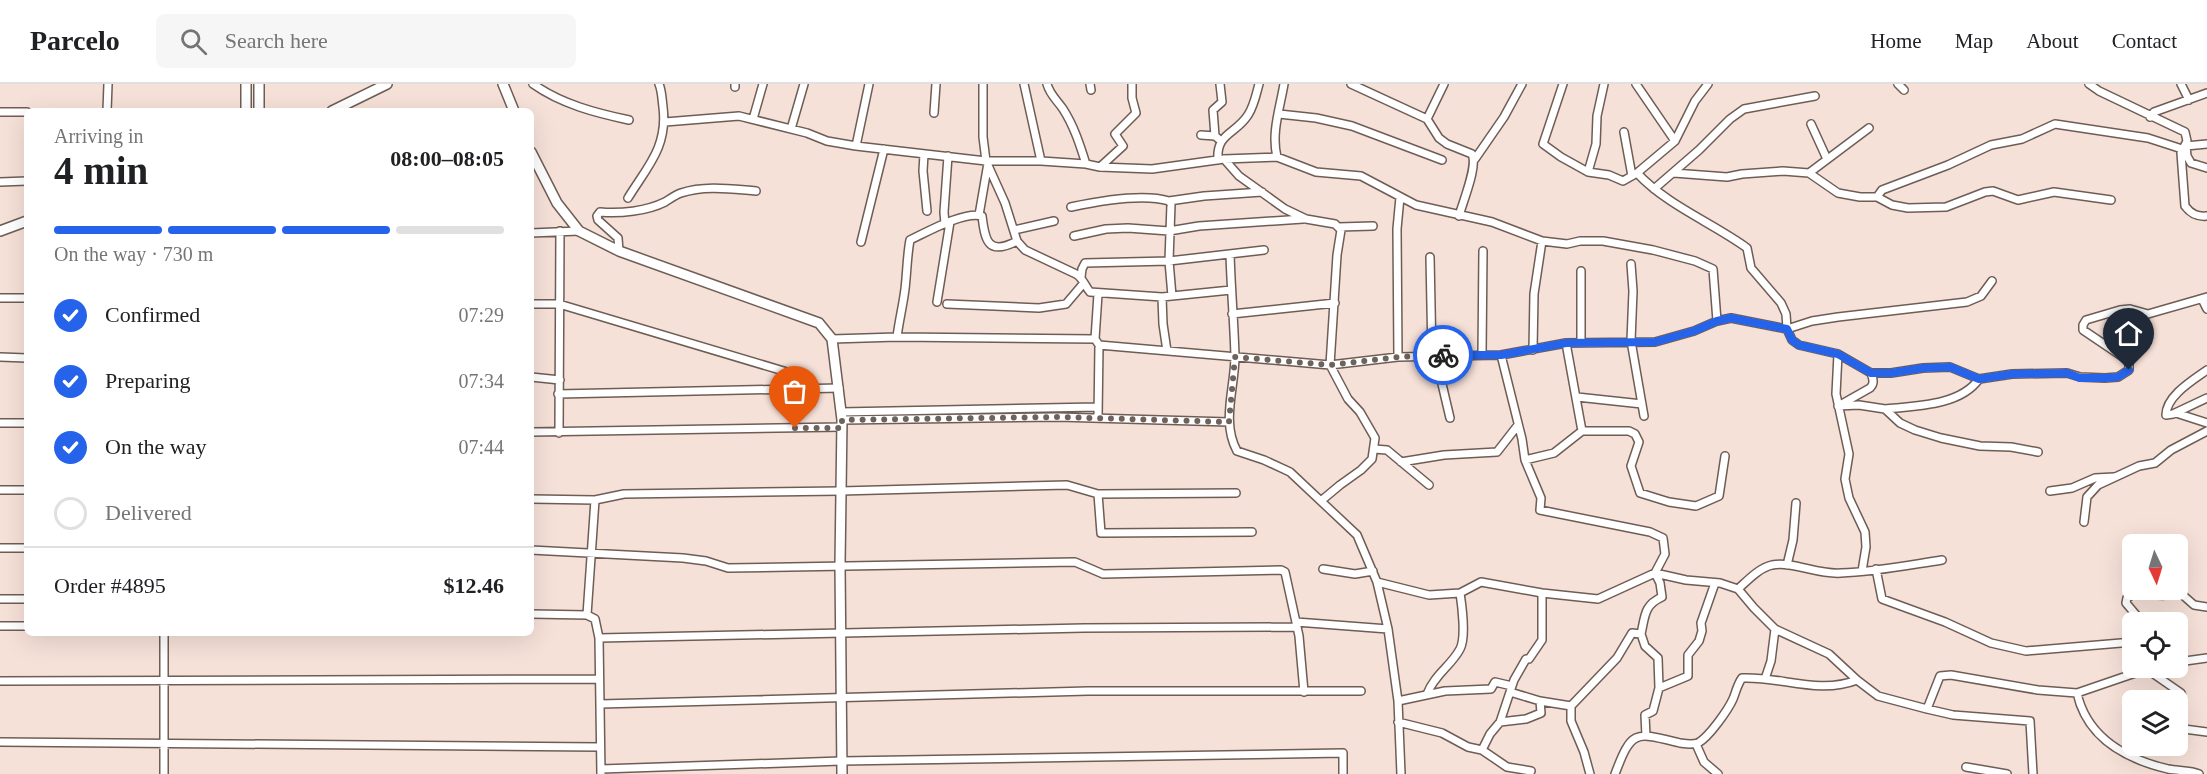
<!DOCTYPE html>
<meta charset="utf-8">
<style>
:root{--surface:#fff;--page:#f6f6f6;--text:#202124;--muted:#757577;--line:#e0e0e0;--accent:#2563eb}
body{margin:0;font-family:Georgia,serif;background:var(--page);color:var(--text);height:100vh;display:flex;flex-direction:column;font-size:22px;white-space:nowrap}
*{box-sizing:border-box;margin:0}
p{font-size:20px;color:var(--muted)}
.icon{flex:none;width:33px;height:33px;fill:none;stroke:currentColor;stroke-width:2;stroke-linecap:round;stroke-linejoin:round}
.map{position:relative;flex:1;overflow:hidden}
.sheet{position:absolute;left:24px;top:24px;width:510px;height:528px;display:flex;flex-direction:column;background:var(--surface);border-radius:9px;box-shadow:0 6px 24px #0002}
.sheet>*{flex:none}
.needle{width:39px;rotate:176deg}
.tools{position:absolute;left:2122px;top:450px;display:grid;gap:12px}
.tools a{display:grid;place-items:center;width:66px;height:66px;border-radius:9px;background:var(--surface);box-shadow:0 6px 24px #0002;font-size:30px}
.pin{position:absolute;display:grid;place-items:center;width:51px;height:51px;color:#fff;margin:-62px -26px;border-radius:50% 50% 50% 0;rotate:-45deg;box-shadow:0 0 6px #0007}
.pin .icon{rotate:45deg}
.courier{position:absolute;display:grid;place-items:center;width:60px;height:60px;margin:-30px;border:4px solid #2563eb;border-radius:50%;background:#fff;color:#222;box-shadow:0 2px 8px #0007}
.head em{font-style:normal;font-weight:700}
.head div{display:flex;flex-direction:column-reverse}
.head{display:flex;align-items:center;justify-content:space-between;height:102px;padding:0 30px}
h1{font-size:39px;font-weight:700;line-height:45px}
.bar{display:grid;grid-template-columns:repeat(4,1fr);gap:9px 6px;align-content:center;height:72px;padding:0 30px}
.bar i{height:8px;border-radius:4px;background:var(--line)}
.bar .current{background:var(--accent)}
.bar p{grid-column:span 4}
.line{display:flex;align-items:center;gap:15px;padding:0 30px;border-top:2px solid var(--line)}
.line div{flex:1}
ol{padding:0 30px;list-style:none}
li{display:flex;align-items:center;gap:18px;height:66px}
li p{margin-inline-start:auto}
li .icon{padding:6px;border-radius:50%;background:var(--accent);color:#fff;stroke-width:4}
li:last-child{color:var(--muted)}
li i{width:33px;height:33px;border:3px solid var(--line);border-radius:50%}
header{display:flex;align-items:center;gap:36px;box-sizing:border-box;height:84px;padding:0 30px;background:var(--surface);border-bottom:2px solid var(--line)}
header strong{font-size:28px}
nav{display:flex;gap:33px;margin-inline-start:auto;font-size:21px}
.search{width:420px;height:54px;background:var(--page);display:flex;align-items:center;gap:15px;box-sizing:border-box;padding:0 21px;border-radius:9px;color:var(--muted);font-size:22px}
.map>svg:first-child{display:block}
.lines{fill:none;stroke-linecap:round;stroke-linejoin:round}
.street-casing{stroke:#6e5d55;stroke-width:10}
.secondary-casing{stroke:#6e5d55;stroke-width:12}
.street{stroke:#fff;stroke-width:7}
.secondary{stroke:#fff;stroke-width:9}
.done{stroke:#6e625c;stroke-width:6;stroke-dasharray:0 10.8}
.route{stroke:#2563eb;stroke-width:8}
</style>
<header>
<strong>Parcelo</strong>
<div class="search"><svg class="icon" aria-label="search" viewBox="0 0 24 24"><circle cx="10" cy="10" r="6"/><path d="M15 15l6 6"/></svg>Search here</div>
<nav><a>Home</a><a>Map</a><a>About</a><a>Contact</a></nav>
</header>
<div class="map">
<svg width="2207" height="690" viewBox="0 0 2207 690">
<rect width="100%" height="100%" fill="#f6e1d8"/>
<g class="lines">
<g class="street-casing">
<path id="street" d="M533,0C561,20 596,29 629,36
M983,0V53L986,77L1005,119L1017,157L1025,166L1076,190C1083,194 1085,202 1090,208L1162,213L1231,206
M1024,0L1041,77
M1047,0C1050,11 1057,16 1063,25C1074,42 1080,61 1086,80
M1090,0L1091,6
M1220,0L1222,18L1213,26L1215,52L1220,56
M1351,0L1427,35L1439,54L1447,60L1472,70C1478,82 1463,117 1459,132
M1563,0L1543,60L1561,73L1588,88L1609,91L1623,97L1637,89
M1636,0L1675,57
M1708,0L1695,17L1675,57L1637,89C1668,122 1711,138 1747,164L1751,184L1781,219L1786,230L1787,245L1792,256L1799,261L1838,270L1871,289H1891L1923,284L1950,283L1979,295L2012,290L2067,289L2080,293L2105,294L2118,293L2129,286V277L2083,246V241L2086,236L2120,226L2130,225L2148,230L2207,213
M1898,0L1904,6
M2089,0L2099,7L2185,48L2187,57L2181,69L2185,122C2191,130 2197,133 2207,132
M2181,0L2189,16
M735,3V0
M107,27L108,0
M0,28H27
M934,29L936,0
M1279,30L1316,34L1352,42L1442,76
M2150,33L2154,28L2207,9
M753,35L763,0
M1427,35L1444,0
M665,38L739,32L807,49L827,57L856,62L986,77H1041L1086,80L1100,83L1152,85L1224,75L1277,73L1316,88L1361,92L1416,121L1492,138L1542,157L1567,160L1580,157H1603L1653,166L1695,177L1713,185L1717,237
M1811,40L1827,75
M791,45L804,0
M1624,48L1632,92
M1201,51L1215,52
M2207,60L2186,62L2187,72L2191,79L2207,84
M856,62L869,0
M924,70L923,87L927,127
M1277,73C1271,49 1280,24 1284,0
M1224,75L1239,92L1285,125L1306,135L1335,140L1341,146L1337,171L1330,281L1348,315L1360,328L1375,354L1372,375L1361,386L1340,401L1322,416
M1475,75L1504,33L1522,0
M1218,76C1216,49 1235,51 1248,31C1254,22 1256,11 1259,0
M1100,83L1123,62L1115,50L1136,29L1132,14V0
M1588,88L1596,60L1597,32L1604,0
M1674,89L1727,93L1742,90L1783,87L1809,89L1838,109L1860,113H1877L1892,121L1908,124L1946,123L1985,108L1993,107L2018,116L2054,108L2111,116
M1809,89L1869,44
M0,98L27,97
M1654,105L1699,66L1730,35L1744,25L1815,12
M1877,113L1882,106L1948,81L1991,61L2022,55L2055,40L2148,54L2182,65
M628,114C647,83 668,63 663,23C662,16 662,7 659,0
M1169,117L1204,112L1262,108
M1071,123C1099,117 1142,109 1169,117L1171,120L1169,177L1172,212
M979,131L988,79
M945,140L944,128L948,72
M1339,143L1373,142
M1014,146L1054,137
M531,149L579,147
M1074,152L1106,145L1128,144L1169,147L1199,142L1303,135
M861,158L884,65
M619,167L618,154L598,136L597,132L600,128C620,130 647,127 665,118C670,115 675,111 681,109C705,101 731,105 756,107
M1230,170C1231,204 1234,238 1235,272C1235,303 1221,338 1237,367L1264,376L1290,388L1357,451L1377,498L1388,545L1398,617L1401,690
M1430,173L1432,271
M1631,180L1633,207L1631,257L1644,332
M1581,187V259
M1081,193L1082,185L1085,179L1169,177L1264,166
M1162,213L1163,240L1167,267
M0,214H27
M2202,215L2207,225
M937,218L950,138
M531,220H559L807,294L808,305
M947,220L1039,224L1066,220L1083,200
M1232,230L1335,219
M897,253C899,237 903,221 905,205C907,188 907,172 910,156C927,148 964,127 982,132C985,157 988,172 1017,157
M832,255L897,253L1095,255L1099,261L1330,281L1398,273L1501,271L1566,259L1655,258L1694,247L1717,237L1731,234L1787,245L1812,237L1838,233L1967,218L1981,212L1992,197
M1095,255L1098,210
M1533,266L1534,210L1542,157
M1482,270L1483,167
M1838,270L1836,310L1849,370L1845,395L1849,414L1865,448L1866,463L1862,487
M1501,271L1522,355L1525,376L1541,414L1540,426L1650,448L1663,454L1665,470L1655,489
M0,273L27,274
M1398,273L1397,145L1400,113
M2207,286C2193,296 2166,312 2166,331L2173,330L2207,314
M531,293L560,296
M1442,300L1450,334
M558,310L839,304
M1577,313L1642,320
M1840,321L1870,304C1875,299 1873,295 1871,289
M1838,322L1859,321L1885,325L1900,339L1915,346L1941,354L1980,362L2011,363L2038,368
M1885,325C1915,322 1960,322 1979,295
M841,328L1098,323
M2176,329L2207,339
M1098,334L1099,261
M842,336L1058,333L1229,338
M0,339H27
M1582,347H1629L1635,350L1639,358L1631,382L1640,409L1669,418L1696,422L1719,412L1725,372
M531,348L842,343
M559,349L560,147
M1374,365L1387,366L1429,401
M1525,376L1554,369L1582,347L1566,259
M1401,378L1444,371L1497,368L1518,341
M0,406H27
M2050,407L2072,404L2095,394L2114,393
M1098,410L1101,449L1252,448
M531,415L595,416L624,410L841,407L1067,401L1098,410L1236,409
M2084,438L2087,413L2098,401L2139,382L2155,379L2171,366L2207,347
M0,464H27
M531,466L683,474L706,477L728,484L1075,478L1103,490L1281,486L1285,488L1299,552L1304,608
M1787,481L1793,456L1796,419
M1323,485L1355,490L1373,487
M1876,485L1882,515L1945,538L1991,559L2026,567L2133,558
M1377,498L1429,511L1460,509L1481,498L1542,509L1598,515L1655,489L1686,496L1720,499L1738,505L1754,524L1775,545L1829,570L1857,596C1818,611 1781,592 1742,594C1737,601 1736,608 1733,615C1728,626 1709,653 1698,659C1692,661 1687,660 1680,659C1635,648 1632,645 1615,690
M1738,505C1748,496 1759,484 1772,481C1793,477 1818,491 1841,489C1874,488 1909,481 1942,476
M0,515H27
M531,530L587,531L595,535L599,554L601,690
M587,531L595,416
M1296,538L1388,545
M2142,538L2126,519L2127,514C2141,502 2163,519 2177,506L2194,521L2207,523
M0,542H27
M1641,550L1645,562L1658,574L1659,604L1653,627L1645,631L1646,652
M599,554L1084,544L1297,543
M2178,578L2207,574
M2145,584L2181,609L2183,616L2178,626
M1765,595L1771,577L1775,545
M1857,596L1878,612L1927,625L1953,631L2030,637L2033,690
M0,597L599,595
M1659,604L1688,592V571L1699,557L1702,547L1701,539L1715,499
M1510,608L1540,617
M2077,609C2087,654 2126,675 2168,685C2178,687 2191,686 2199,690
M1427,610C1435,590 1451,582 1460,565C1466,554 1462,522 1460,509
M1398,617L1445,607L1491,605L1495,598L1512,602
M600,620L1088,607H1361
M1927,625L1940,592L1951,591L2038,606L2077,609L2150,584
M1398,638L1442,649L1468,663L1482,666L1507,683L1531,687
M1500,638L1514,596L1526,575H1529L1542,556V509
M2178,639L2184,645L2207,648
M0,658L599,663
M1696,660L1704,678L1718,690
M1482,666L1490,650L1500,638L1526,635L1541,629L1540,617L1571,622
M1966,683L2007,690
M601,685L841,677L1343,669V690
M164,690V549
M1590,690L1584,668L1571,637V622L1617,574L1632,549L1641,550C1645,532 1644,521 1662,513L1660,499L1655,489"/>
</g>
<g class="secondary-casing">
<path id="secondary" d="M259,0V27
M503,0L514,27
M246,27V0
M332,27L387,0
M531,68L557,119L579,147L619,167L819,239L832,255L842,336L840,481L842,690
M0,147L27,137"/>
</g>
<use href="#street" class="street"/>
<use href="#secondary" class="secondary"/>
</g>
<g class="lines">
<path class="done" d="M795,344H842V336L1058,333L1229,338L1235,273L1330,281L1398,273L1443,271"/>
<path class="route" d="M1443,271H1501L1566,259L1655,258L1694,247L1717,237L1731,234L1787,245L1792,256L1799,261L1838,270L1871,289H1891L1923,284L1950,283L1979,295L2012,290L2067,289L2080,294H2105L2118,293L2129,286"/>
</g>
</svg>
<div class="tools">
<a><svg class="needle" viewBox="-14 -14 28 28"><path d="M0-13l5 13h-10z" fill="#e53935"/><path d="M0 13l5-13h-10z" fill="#757577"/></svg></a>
<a><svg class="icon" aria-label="locate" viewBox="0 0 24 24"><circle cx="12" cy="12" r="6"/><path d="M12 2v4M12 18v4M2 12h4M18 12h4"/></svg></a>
<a><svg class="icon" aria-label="layers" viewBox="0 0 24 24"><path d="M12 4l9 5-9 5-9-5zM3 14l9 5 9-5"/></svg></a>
</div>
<div class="pin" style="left:795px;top:344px;background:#ea580c"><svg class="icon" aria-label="bag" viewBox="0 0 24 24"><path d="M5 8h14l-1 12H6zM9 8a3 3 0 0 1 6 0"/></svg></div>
<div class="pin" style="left:2129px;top:286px;background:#1f2937"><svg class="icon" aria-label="home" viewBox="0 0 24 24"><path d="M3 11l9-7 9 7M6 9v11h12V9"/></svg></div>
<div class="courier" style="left:1443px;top:271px"><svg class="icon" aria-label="bike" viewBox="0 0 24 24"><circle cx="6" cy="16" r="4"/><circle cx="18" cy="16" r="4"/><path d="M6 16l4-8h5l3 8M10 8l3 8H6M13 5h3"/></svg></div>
<section class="sheet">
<div class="head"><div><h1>4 min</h1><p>Arriving in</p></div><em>08:00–08:05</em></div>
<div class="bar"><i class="current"></i><i class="current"></i><i class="current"></i><i></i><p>On the way · 730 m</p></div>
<ol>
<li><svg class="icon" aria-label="check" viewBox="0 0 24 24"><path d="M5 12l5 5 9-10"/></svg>Confirmed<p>07:29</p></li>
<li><svg class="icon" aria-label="check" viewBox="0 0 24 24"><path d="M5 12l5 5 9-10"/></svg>Preparing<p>07:34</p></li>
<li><svg class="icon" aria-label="check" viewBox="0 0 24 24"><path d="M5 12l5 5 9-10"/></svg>On the way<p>07:44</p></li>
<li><i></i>Delivered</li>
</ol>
<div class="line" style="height:78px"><div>Order #4895</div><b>$12.46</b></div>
</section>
</div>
